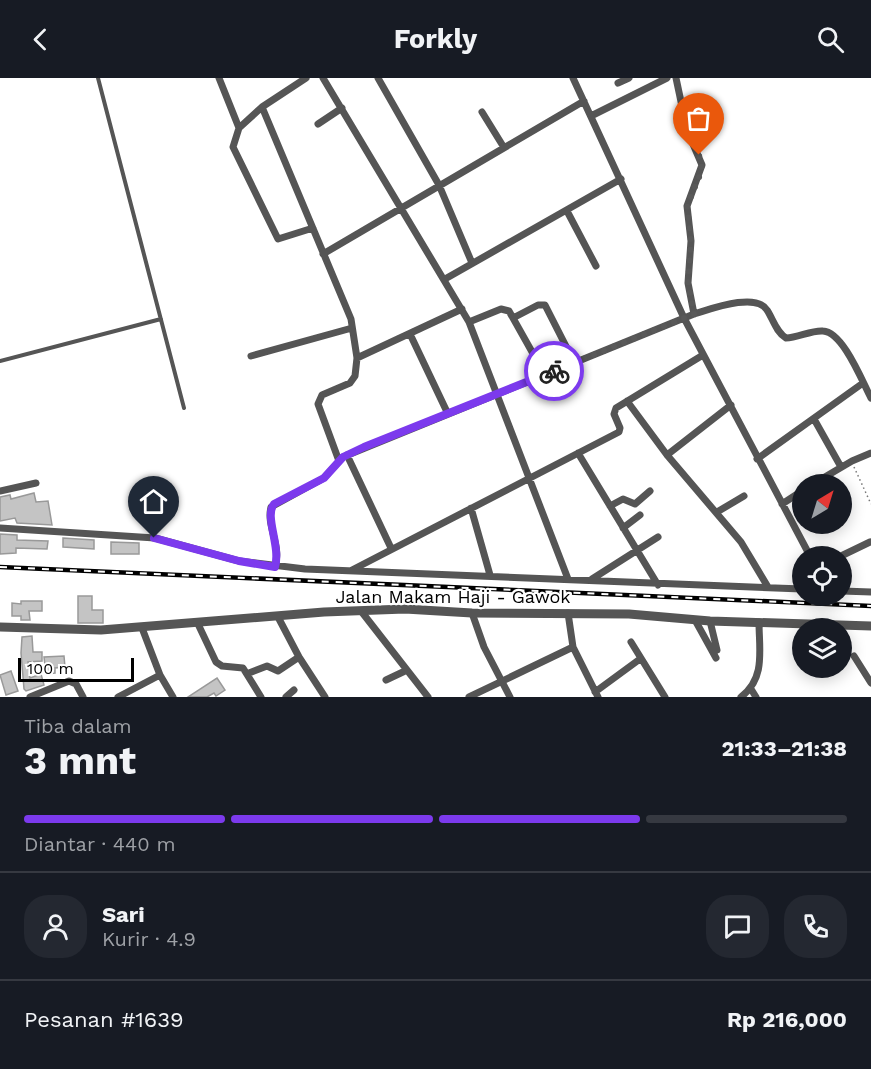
<!DOCTYPE html>
<html lang="id">
<meta charset="utf-8">
<style>
:root{--surface:#171b24;--page:#242831;--text:#f1f3f6;--muted:#9ea1a6;--line:#363941;--accent:#7c3aed}
body{margin:0;font-family:"Work Sans",sans-serif;background:var(--page);color:var(--text);height:100vh;display:flex;flex-direction:column;font-size:22px;white-space:nowrap}
*{box-sizing:border-box;margin:0}
p{font-size:20px;color:var(--muted)}
.icon{flex:none;width:33px;height:33px;fill:none;stroke:currentColor;stroke-width:2;stroke-linecap:round;stroke-linejoin:round}
.map{position:relative;height:619px;overflow:hidden}
.sheet{display:flex;flex-direction:column;background:var(--surface);flex:1}
.sheet>*{flex:none}
.needle{width:39px;rotate:38deg}
.fabs{position:absolute;left:792px;top:396px;display:grid;gap:12px}
.fabs a{display:grid;place-items:center;width:60px;height:60px;border-radius:50%;background:var(--surface);box-shadow:0 3px 15px #0003;font-size:30px}
.scale{position:absolute;left:18px;bottom:15px;width:116px;box-sizing:border-box;padding-left:6px;border:3px solid #000;border-top:0;font-size:16px;line-height:21px;white-space:nowrap;color:#000;-webkit-text-stroke:4px #fff;paint-order:stroke}
.pin{position:absolute;display:grid;place-items:center;width:51px;height:51px;color:#fff;margin:-62px -26px;border-radius:50% 50% 50% 0;rotate:-45deg;box-shadow:0 0 6px #0007}
.pin .icon{rotate:45deg}
.courier{position:absolute;display:grid;place-items:center;width:60px;height:60px;margin:-30px;border:4px solid #7c3aed;border-radius:50%;background:#fff;color:#222;box-shadow:0 2px 8px #0007}
.overview em{font-style:normal;font-weight:700}
.overview div{display:flex;flex-direction:column-reverse}
.overview{display:flex;align-items:center;justify-content:space-between;height:102px;padding:0 24px}
h1{font-size:39px;font-weight:700;line-height:45px}
.bar{display:grid;grid-template-columns:repeat(4,1fr);gap:9px 6px;align-content:center;height:72px;padding:0 24px}
.bar i{height:8px;border-radius:4px;background:var(--line)}
.bar .current{background:var(--accent)}
.bar p{grid-column:span 4}
.line{display:flex;align-items:center;gap:15px;padding:0 24px;border-top:2px solid var(--line)}
.line div{flex:1}
.round{display:grid;place-items:center;flex:none;width:63px;height:63px;border-radius:24px;background:var(--page)}
header{display:flex;justify-content:space-between;align-items:center;height:78px;padding:0 24px;background:var(--surface);font-size:27px;font-weight:700}
.map>svg:first-child{display:block}
.building{fill:#c4c4c4;stroke:#999;stroke-width:1.5}
.lines{fill:none;stroke-linecap:round;stroke-linejoin:round}
.path{stroke:#777;stroke-width:1.5;stroke-dasharray:1.5 3;stroke-linecap:butt}
.service{stroke:#555;stroke-width:4}
.minor{stroke:#555;stroke-width:7}
.tertiary{stroke:#555;stroke-width:9}
.rail-casing{stroke:#000;stroke-width:4.5}
.rail{stroke:#fff;stroke-width:2;stroke-dasharray:7;stroke-linecap:butt}
.done{stroke:#595959;stroke-width:6;stroke-dasharray:0 10.8}
.route{stroke:#7c3aed;stroke-width:8}
.labels{text-anchor:middle;dominant-baseline:central;stroke-width:4.5;stroke-linejoin:round;paint-order:stroke}
.street-label{font-size:18px;fill:#000;stroke:#fff}
</style>
<header><svg class="icon" aria-label="back" viewBox="0 0 24 24"><path d="M15 5l-7 7 7 7"/></svg>Forkly<svg class="icon" aria-label="search" viewBox="0 0 24 24"><circle cx="10" cy="10" r="6"/><path d="M15 15l6 6"/></svg></header>
<div class="map">
<svg width="871" height="619" viewBox="0 0 871 619">
<rect width="100%" height="100%" fill="#fff"/>
<path class="building" d="M34,415L36,424L48,423L52,447L17,445L15,440L0,443V419L10,417L11,421Z
M0,456L17,457V462L48,463L47,471L16,470V475L0,476Z
M63,460L94,462V471L63,469Z
M111,464L139,465V476H111Z
M78,518H92V532H103V545H78Z
M21,523H42V533H29L30,542H21V538H12V525L21,526Z
M32,558L33,574H42V583L28,584L30,600L41,596L44,607L26,613L24,611L21,575L22,559Z
M64,578L65,589L55,590V595L46,596L44,579Z
M11,593L18,613L6,617L0,597Z
M217,600L225,612L216,618L214,615L207,619H188Z"/>
<g class="lines">
<path class="path" d="M854,389L871,426"/>
<path class="service" d="M98,0L184,330
M0,283L161,241"/>
<path class="minor" d="M219,0L239,50
M306,0L262,29L351,241L357,280L355,298L350,305L322,317L318,326L339,383
M323,0L469,244L568,501
M378,0L439,107L472,185
M573,0L684,240L810,478
M676,0L687,52L702,87L687,128L691,163L688,205L694,236
M618,5L629,0
M262,29L239,50L233,69L278,161L313,150
M482,34L503,68
M591,38L667,0
M318,46L342,30
M567,133L596,188
M323,176L584,23
M445,201L621,101
M513,240L538,227H545L574,284
M469,244L501,231L509,233L545,297
M410,256L448,336
M251,278L352,250
M357,280L462,231
M627,323L667,377L741,464L768,509
M814,341L841,389
M578,375L658,507
M347,377L391,470
M667,377L731,327
M757,381L863,305
M813,406L852,383L871,375
M0,413L36,405
M782,426L802,413
M610,428L623,421L635,426L650,413
M471,430L490,497
M717,434L744,418
M0,450L155,460L239,483L305,491L802,511
M623,450L640,437
M841,478L870,464
M275,489C282,467 266,449 271,429L324,400L343,379L694,236C711,231 756,214 767,232C773,241 776,254 786,260C798,260 811,252 823,253C843,254 862,303 871,320
M352,492L619,354L620,350L614,336L616,330L703,277
M592,501L658,459
M842,513L871,514
M361,533L428,619
M472,535L484,569L510,619
M568,535L573,569L598,619
M278,539L299,579L325,619
M695,542L716,580
M710,543L717,572
M198,546L216,584L222,588L243,590L261,619
M142,550L160,597
M631,564L665,619
M854,578L871,605
M249,595L267,588L278,593L299,579
M386,602L405,593
M751,611L756,619
M595,614L640,581
M30,619L69,603L76,606L83,619
M118,619L160,597L173,619
M286,619L294,612
M469,619L573,569
M741,619C766,600 759,572 759,544"/>
<path class="tertiary" d="M0,549L101,552L324,534L405,531L472,535L629,536L710,543L871,548"/>
<g class="rail-casing">
<path id="rail" d="M0,489L871,528"/>
</g>
<use href="#rail" class="rail"/>
</g>
<g class="lines">
<path class="done" d="M554,293L694,236L688,205L691,163L687,128L702,92L699,77"/>
<path class="route" d="M154,460L239,483L275,489C281,468 264,438 274,426L324,400L343,379L364,369L554,293"/>
</g>
<g class="labels">
<g class="street-label">
<text x="453" y="518">Jalan Makam Haji - Gawok</text>
</g>
</g>
</svg>
<div class="fabs">
<a><svg class="needle" viewBox="-14 -14 28 28"><path d="M0-13l5 13h-10z" fill="#e53935"/><path d="M0 13l5-13h-10z" fill="#9ea1a6"/></svg></a>
<a><svg class="icon" aria-label="locate" viewBox="0 0 24 24"><circle cx="12" cy="12" r="6"/><path d="M12 2v4M12 18v4M2 12h4M18 12h4"/></svg></a>
<a><svg class="icon" aria-label="layers" viewBox="0 0 24 24"><path d="M12 4l9 5-9 5-9-5zM3 14l9 5 9-5"/></svg></a>
</div>
<div class="scale">100 m</div>
<div class="pin" style="left:699px;top:77px;background:#ea580c"><svg class="icon" aria-label="bag" viewBox="0 0 24 24"><path d="M5 8h14l-1 12H6zM9 8a3 3 0 0 1 6 0"/></svg></div>
<div class="pin" style="left:154px;top:460px;background:#1f2937"><svg class="icon" aria-label="home" viewBox="0 0 24 24"><path d="M3 11l9-7 9 7M6 9v11h12V9"/></svg></div>
<div class="courier" style="left:554px;top:293px"><svg class="icon" aria-label="bike" viewBox="0 0 24 24"><circle cx="6" cy="16" r="4"/><circle cx="18" cy="16" r="4"/><path d="M6 16l4-8h5l3 8M10 8l3 8H6M13 5h3"/></svg></div>
</div>
<section class="sheet">
<div class="overview"><div><h1>3 mnt</h1><p>Tiba dalam</p></div><em>21:33–21:38</em></div>
<div class="bar"><i class="current"></i><i class="current"></i><i class="current"></i><i></i><p>Diantar · 440 m</p></div>
<div class="line" style="height:108px"><a class="round"><svg class="icon" aria-label="person" viewBox="0 0 24 24"><circle cx="12" cy="8" r="4"/><path d="M4 21q1-7 8-7t8 7"/></svg></a><div><b>Sari</b><p>Kurir · 4.9</p></div><a class="round"><svg class="icon" aria-label="chat" viewBox="0 0 24 24"><path d="M4 5h16v11H9l-5 4z"/></svg></a><a class="round"><svg class="icon" aria-label="phone" viewBox="0 0 24 24"><path d="M5 4h4l2 5-3 2q2 4 5 5l2-3 5 2v4C11 20 4 13 5 4z"/></svg></a></div>
<div class="line" style="height:78px"><div>Pesanan #1639</div><b>Rp 216,000</b></div>
</section>
